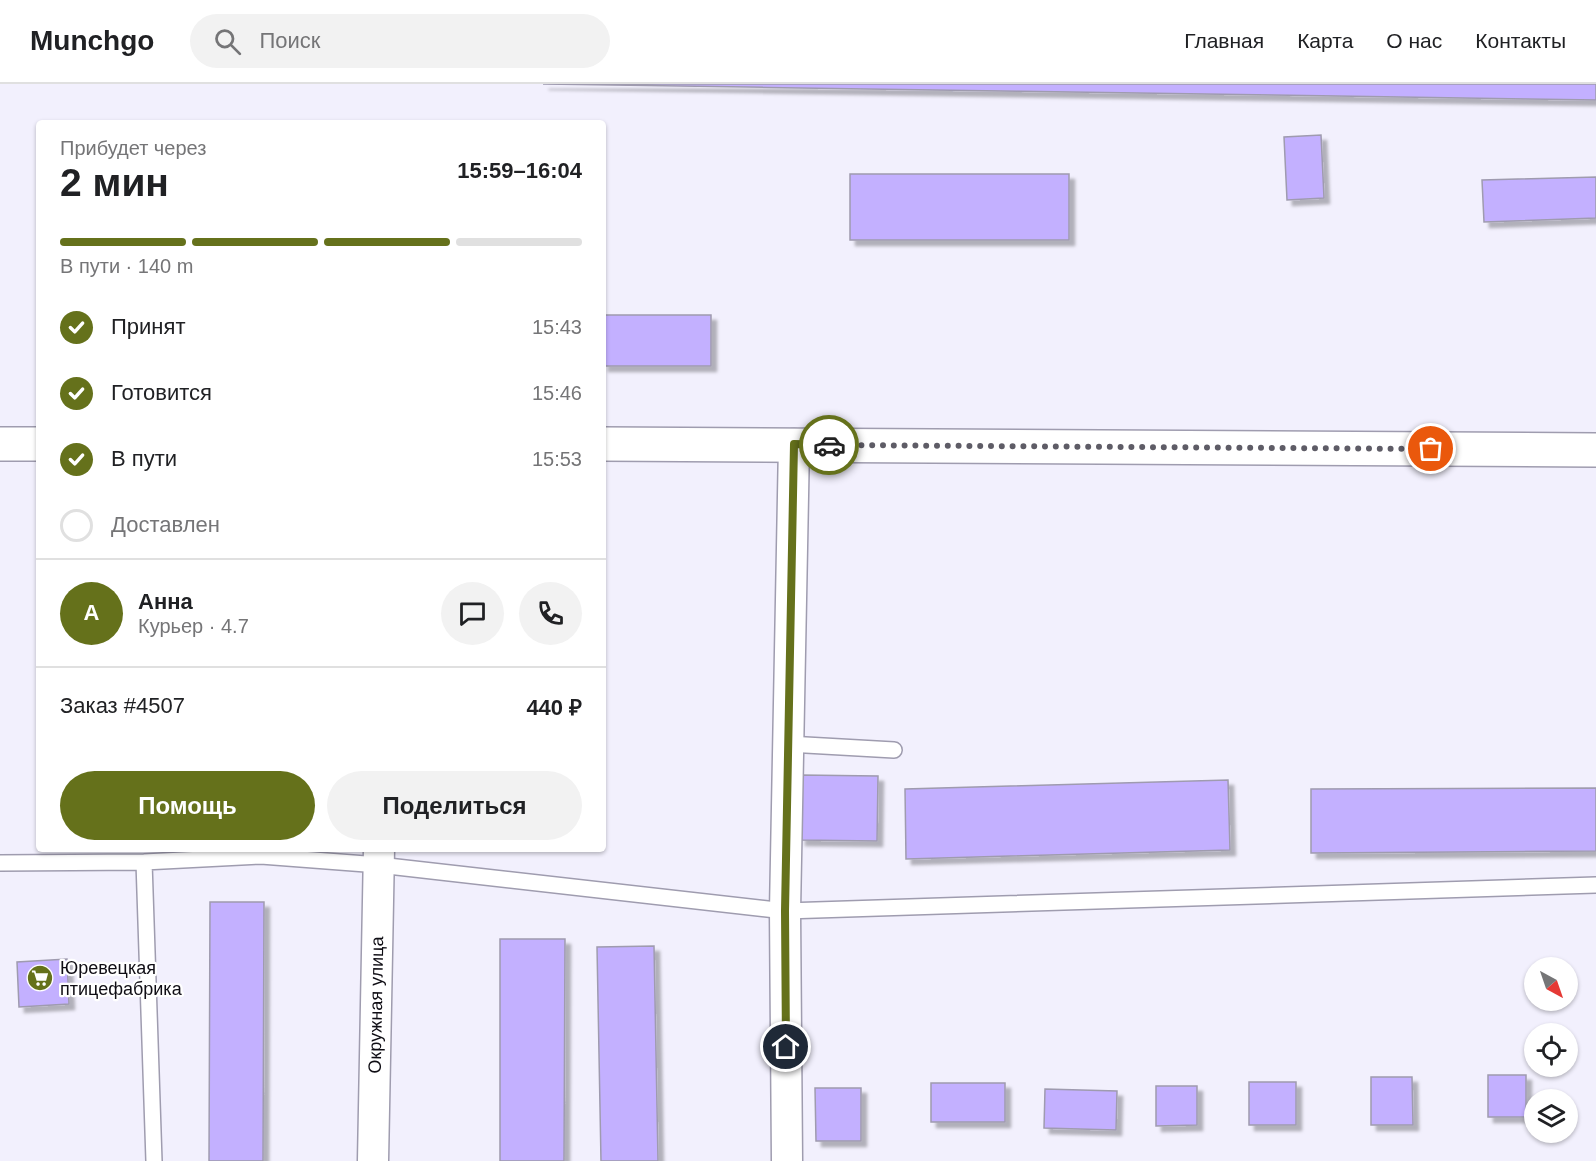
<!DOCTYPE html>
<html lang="ru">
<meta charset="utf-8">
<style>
:root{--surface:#fff;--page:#f2f2f2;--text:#202124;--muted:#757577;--line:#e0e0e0;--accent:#65711b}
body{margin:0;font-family:Arial,sans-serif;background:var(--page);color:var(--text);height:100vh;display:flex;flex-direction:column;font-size:22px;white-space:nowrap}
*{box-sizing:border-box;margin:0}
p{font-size:20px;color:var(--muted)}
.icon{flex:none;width:33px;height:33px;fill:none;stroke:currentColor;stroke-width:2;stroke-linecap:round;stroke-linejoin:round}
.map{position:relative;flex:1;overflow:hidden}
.side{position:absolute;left:36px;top:36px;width:570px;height:732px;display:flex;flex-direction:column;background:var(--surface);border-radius:6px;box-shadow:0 2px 4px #0004}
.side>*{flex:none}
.needle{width:39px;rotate:140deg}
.controls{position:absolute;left:1524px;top:873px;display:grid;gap:12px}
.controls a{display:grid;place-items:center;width:54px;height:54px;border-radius:50%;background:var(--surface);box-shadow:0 2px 4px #0004;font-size:30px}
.pin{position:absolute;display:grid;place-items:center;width:51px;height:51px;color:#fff;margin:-26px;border:3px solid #fff;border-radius:50%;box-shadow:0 2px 6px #0007}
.courier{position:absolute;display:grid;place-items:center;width:60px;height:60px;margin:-30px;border:4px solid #65711b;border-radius:50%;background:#fff;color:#222;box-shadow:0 2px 8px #0007}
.overview em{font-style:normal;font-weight:700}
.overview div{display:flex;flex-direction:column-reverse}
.overview{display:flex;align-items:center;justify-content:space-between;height:102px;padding:0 24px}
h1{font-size:39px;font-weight:700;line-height:45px}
.bar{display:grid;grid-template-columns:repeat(4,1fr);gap:9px 6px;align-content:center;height:72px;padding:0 24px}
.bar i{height:8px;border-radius:4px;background:var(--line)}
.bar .on{background:var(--accent)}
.bar p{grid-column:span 4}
.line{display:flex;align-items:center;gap:15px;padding:0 24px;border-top:2px solid var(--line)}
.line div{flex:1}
.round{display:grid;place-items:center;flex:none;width:63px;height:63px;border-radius:32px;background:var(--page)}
ol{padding:0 24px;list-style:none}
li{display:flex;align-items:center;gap:18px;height:66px}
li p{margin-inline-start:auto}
li .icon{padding:6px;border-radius:50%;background:var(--accent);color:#fff;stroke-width:4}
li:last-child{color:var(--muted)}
li i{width:33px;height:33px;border:3px solid var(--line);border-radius:50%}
.action{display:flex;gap:12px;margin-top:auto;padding:12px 24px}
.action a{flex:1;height:69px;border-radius:36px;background:var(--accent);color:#fff;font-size:24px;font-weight:700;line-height:69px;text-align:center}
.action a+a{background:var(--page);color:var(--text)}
header{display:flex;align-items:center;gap:36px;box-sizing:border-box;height:84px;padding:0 30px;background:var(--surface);border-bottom:2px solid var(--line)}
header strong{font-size:28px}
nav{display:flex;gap:33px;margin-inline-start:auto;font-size:21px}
.search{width:420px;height:54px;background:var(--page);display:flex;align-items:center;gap:15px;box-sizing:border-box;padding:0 21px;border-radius:33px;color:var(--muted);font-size:22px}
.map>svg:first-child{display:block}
.building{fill:#c3b0ff;stroke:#9f9baf;stroke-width:1.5;filter:url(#shadow)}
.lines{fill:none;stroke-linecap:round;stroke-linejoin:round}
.service-casing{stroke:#9f9caf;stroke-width:18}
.minor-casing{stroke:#9f9caf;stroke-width:33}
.tertiary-casing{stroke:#9f9caf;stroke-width:36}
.service{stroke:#fff;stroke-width:15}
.minor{stroke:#fff;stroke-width:30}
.tertiary{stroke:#fff;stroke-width:33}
.done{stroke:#5e5c66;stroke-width:6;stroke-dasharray:0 10.8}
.route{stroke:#65711b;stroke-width:8}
.labels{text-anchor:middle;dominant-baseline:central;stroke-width:4.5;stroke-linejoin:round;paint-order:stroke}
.poi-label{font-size:18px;fill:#0f0d14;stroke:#fff;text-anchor:start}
.street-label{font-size:18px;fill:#0f0d14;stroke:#fff}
</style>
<header>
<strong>Munchgo</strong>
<div class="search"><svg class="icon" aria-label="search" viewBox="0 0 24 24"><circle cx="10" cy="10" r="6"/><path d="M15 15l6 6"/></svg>Поиск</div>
<nav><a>Главная</a><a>Карта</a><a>О нас</a><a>Контакты</a></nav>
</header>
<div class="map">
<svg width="1596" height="1077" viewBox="0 0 1596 1077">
<defs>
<filter id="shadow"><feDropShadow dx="5.5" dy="5.5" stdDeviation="1.5" flood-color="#0004"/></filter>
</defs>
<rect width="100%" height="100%" fill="#f2f0fd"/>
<path class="building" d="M543,0H1596V16Z
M1321,51L1324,114L1287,116L1284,53Z
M850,90H1069V156H850Z
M1596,93V134L1484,138L1482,96Z
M603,231H711V282H603Z
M801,691L878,692L877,757L800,756Z
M1228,696L1230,766L906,775L905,705Z
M1596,704V767L1311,769V705Z
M210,818H264L263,1077H209Z
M500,855H565L564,1077H500Z
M654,862L658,1077H601L597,863Z
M67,875L69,920L19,923L17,878Z
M1488,991H1526V1033H1488Z
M1371,993H1412L1413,1041H1371Z
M1249,998H1296V1041H1249Z
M931,999H1005V1038H931Z
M1156,1002H1197V1041L1156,1042Z
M815,1004H861V1057H816Z
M1045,1005L1117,1007L1116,1046L1044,1044Z"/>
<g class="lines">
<g class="service-casing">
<path id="service" d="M788,660L894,666
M144,778L154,1077
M0,779L144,778L261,772L379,781L785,827L1596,801"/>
</g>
<g class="minor-casing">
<g id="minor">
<path id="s1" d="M373,1077L379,765"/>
<path d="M787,1077L785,827L794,360"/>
</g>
</g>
<g class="tertiary-casing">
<path id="tertiary" d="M0,360H39
M603,360L1596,366"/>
</g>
<use href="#service" class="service"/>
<use href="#minor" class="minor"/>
<use href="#tertiary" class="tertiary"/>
</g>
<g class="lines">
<path class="done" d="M829,361L1431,365"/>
<path class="route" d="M786,963L785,827L794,360L829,361"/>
</g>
<defs>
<g id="supermarket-disc" transform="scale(1.35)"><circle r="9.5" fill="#65711b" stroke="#fff"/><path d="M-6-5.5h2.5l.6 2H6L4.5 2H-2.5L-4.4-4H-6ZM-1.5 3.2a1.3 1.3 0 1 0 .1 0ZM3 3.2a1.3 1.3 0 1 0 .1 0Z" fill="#fff"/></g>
</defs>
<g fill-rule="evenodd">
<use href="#supermarket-disc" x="40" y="894"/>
</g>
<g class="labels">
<g class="poi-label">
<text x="60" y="884">Юревецкая<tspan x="60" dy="21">птицефабрика</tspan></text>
</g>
<g class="street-label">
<text stroke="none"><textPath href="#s1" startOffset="156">Окружная улица</textPath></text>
</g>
</g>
</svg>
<div class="controls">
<a><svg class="needle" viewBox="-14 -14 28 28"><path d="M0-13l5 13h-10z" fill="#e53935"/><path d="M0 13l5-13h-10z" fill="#757577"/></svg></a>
<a><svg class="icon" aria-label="locate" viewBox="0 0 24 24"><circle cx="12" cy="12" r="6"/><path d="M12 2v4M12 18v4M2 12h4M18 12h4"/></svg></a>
<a><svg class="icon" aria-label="layers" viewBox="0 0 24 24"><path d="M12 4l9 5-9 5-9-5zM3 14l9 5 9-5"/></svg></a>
</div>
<div class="pin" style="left:1431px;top:365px;background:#ea580c"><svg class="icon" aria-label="bag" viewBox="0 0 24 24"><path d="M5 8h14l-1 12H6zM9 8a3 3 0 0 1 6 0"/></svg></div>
<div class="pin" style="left:786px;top:963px;background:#1f2937"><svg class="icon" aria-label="home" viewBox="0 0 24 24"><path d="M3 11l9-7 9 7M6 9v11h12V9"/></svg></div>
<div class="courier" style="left:829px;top:361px"><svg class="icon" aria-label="car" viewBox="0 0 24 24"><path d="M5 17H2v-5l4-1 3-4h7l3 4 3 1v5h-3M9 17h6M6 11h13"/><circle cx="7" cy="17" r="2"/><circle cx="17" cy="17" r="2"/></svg></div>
<section class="side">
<div class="overview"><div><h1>2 мин</h1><p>Прибудет через</p></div><em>15:59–16:04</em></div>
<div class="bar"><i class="on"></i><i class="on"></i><i class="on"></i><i></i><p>В пути · 140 m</p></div>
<ol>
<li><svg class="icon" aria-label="check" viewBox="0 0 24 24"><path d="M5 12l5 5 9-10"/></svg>Принят<p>15:43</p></li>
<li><svg class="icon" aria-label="check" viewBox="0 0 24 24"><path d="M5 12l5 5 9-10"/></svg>Готовится<p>15:46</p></li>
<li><svg class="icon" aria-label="check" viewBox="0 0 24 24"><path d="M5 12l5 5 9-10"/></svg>В пути<p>15:53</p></li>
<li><i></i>Доставлен</li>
</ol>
<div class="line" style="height:108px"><b class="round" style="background:var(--accent);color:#fff">А</b><div><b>Анна</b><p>Курьер · 4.7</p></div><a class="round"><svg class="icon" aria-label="chat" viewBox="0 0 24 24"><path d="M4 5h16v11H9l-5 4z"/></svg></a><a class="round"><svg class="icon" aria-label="phone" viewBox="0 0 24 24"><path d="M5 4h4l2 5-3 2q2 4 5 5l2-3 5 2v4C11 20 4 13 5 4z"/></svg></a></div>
<div class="line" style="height:78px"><div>Заказ #4507</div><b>440 ₽</b></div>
<div class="action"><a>Помощь</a><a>Поделиться</a></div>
</section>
</div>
